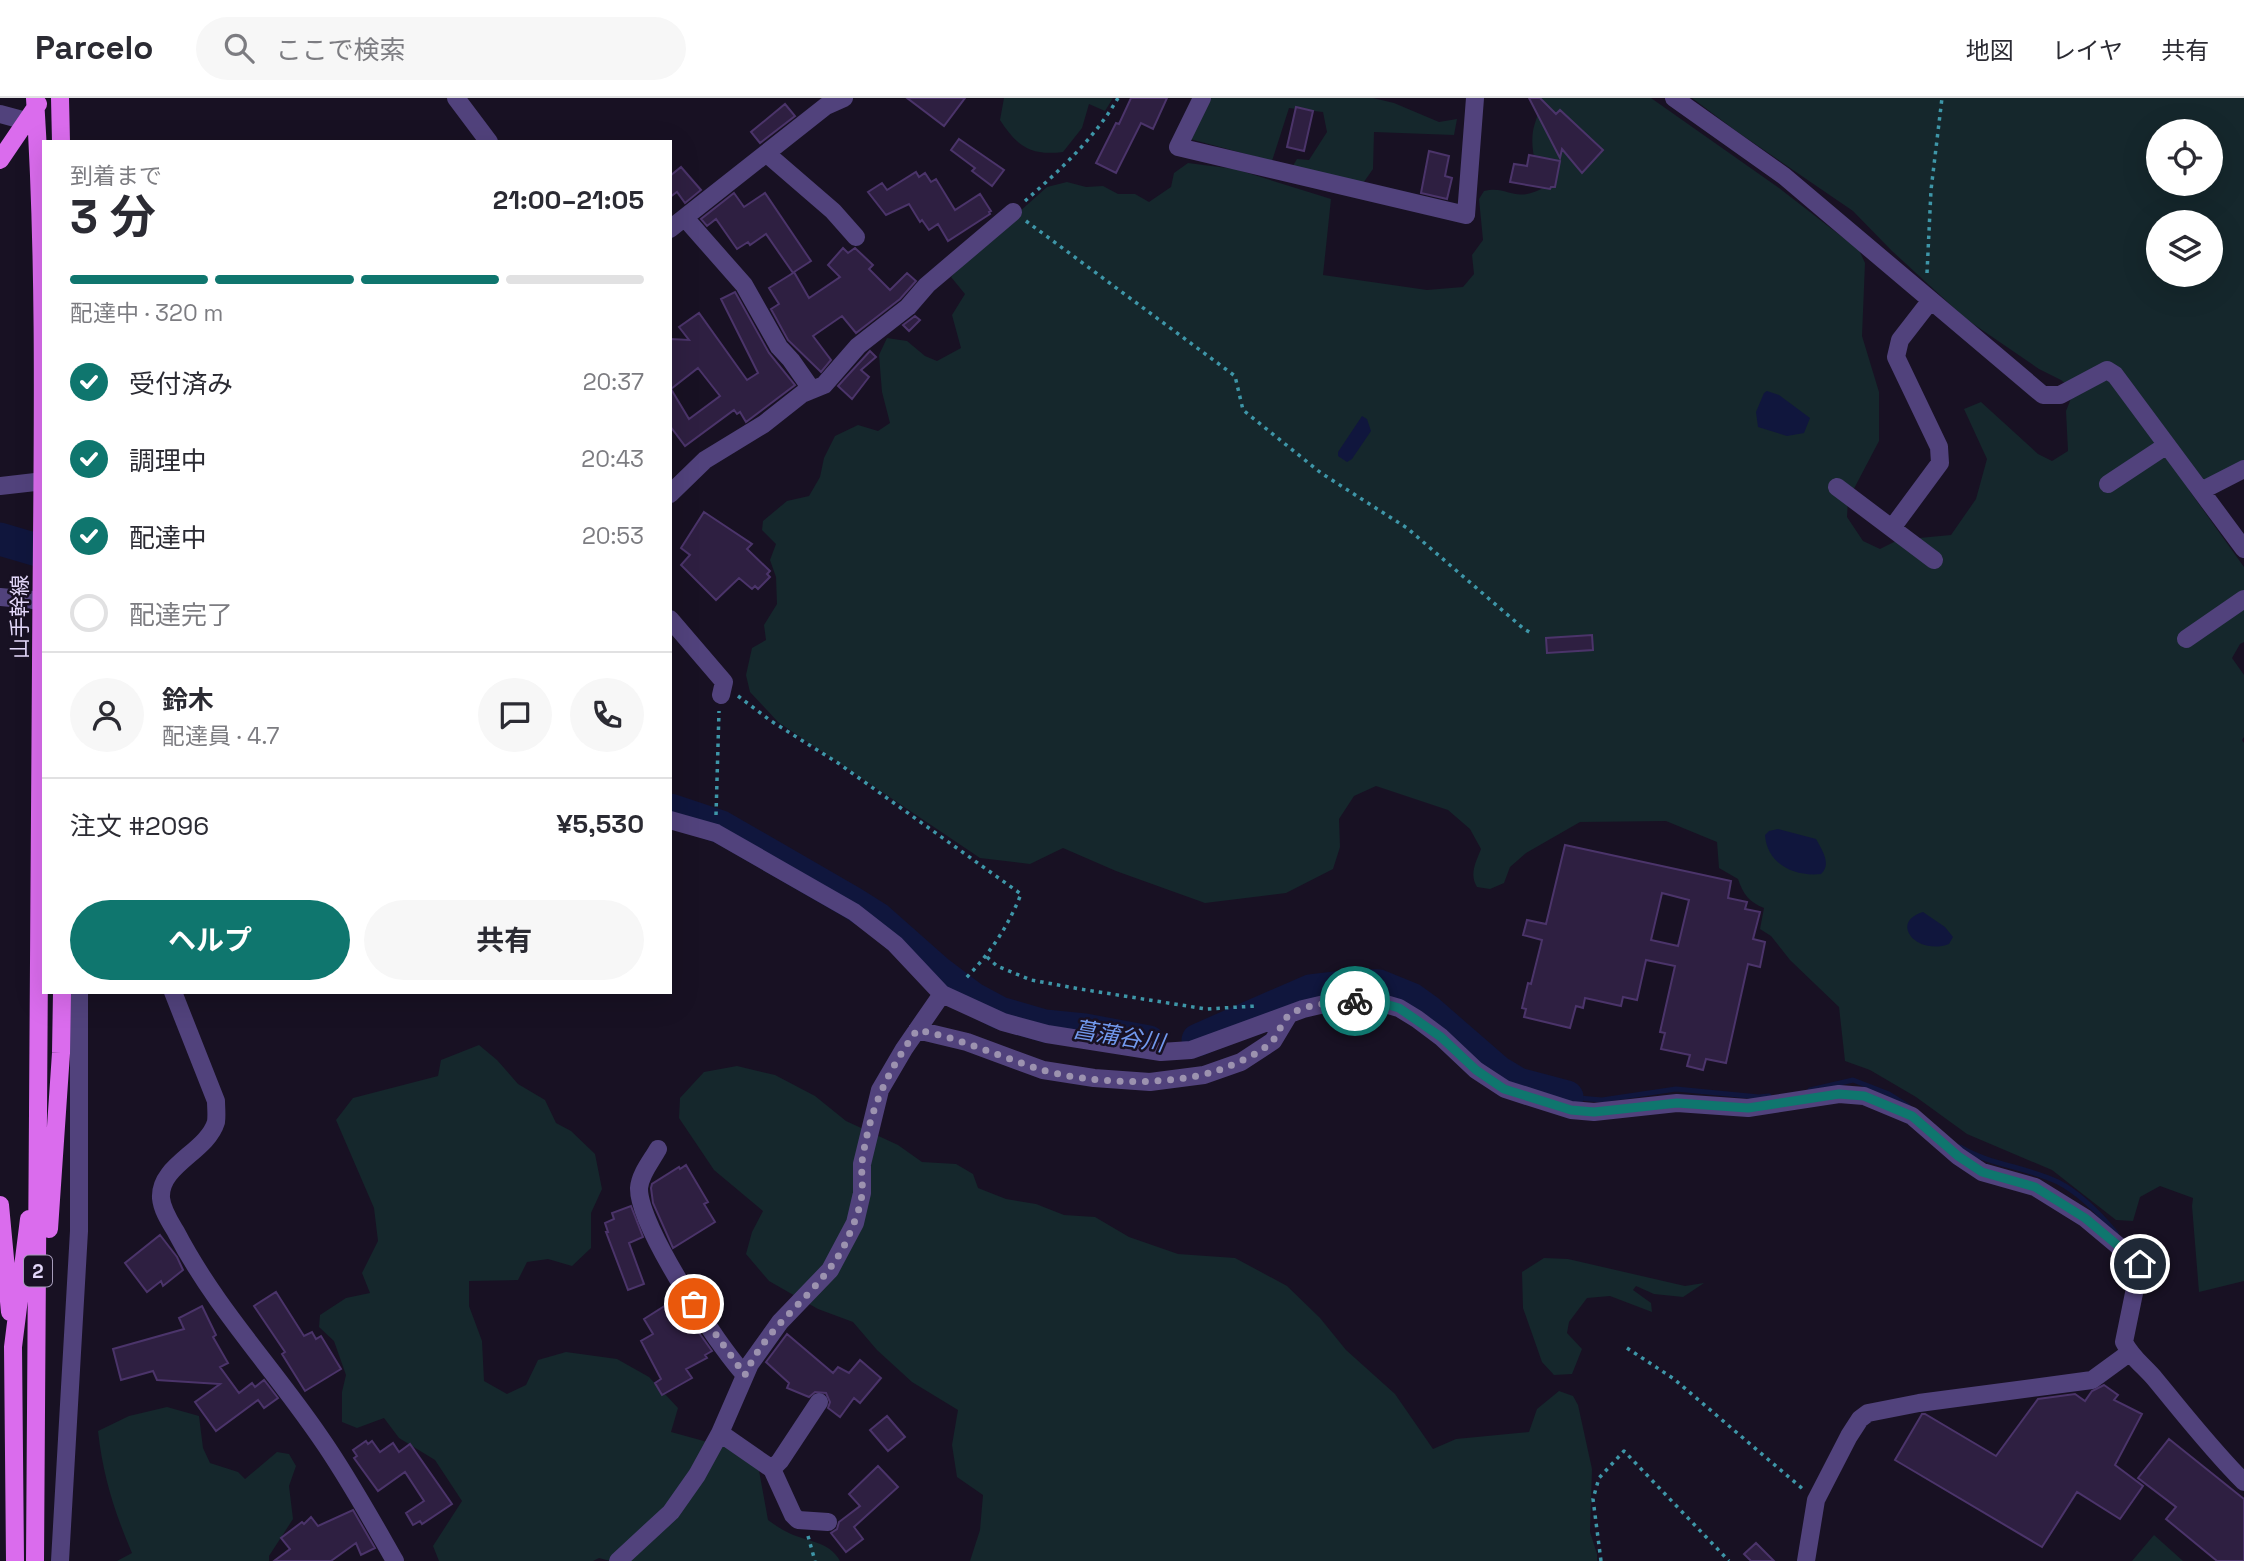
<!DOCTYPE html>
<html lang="ja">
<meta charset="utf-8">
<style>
:root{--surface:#fff;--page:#f7f7f7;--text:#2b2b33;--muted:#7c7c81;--line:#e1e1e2;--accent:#0f766e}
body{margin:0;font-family:"Space Grotesk","Noto Sans JP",sans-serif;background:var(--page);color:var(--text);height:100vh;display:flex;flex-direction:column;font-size:26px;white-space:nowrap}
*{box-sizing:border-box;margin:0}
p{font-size:23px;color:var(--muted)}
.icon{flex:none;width:38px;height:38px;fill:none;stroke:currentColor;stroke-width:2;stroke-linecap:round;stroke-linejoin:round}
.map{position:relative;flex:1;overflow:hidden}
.panel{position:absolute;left:42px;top:42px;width:630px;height:854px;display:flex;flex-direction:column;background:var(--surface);border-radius:0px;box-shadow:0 7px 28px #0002}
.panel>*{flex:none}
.tools{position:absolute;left:2146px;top:21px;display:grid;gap:14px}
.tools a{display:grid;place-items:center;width:77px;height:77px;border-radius:50%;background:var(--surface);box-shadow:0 7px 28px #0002;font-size:35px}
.pin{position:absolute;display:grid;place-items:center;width:60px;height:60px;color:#fff;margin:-30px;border:4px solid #fff;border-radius:50%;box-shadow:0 2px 7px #0007}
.courier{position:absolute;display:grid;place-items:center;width:70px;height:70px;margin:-35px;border:5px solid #0f766e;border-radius:50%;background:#fff;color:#222;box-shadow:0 2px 9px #0007}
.head em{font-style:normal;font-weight:700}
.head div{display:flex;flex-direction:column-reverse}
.head{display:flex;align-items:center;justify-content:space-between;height:119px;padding:0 28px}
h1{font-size:46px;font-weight:700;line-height:52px}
.bar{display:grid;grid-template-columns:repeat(4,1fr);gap:10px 7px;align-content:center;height:84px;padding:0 28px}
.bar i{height:9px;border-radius:5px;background:var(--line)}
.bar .active{background:var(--accent)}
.bar p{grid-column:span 4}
.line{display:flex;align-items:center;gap:18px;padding:0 28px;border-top:2px solid var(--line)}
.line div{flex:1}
.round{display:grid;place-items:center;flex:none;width:74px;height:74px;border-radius:37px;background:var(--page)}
ol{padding:0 28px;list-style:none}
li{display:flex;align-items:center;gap:21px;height:77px}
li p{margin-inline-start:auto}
li .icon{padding:7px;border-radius:50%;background:var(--accent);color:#fff;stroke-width:4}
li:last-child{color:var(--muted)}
li i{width:38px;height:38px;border:4px solid var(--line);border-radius:50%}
.action{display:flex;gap:14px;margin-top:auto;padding:14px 28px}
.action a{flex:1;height:80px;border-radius:42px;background:var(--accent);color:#fff;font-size:28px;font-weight:700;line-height:80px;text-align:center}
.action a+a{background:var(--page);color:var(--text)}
header{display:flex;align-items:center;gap:42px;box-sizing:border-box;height:98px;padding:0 35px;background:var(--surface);border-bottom:2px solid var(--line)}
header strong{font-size:33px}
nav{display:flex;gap:38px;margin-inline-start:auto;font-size:24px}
.search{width:490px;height:63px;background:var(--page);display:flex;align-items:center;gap:18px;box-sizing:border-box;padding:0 24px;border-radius:38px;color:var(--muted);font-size:26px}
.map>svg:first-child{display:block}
.green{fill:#15272c;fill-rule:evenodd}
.water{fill:#10163d}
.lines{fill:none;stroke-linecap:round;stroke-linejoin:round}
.stream{stroke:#10163d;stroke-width:5}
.river{stroke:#10163d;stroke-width:33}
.building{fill:#2e1f41;stroke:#4b346a;stroke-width:2;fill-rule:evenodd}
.path{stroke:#3e96a8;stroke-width:3.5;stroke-dasharray:3.5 5;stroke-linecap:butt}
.minor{stroke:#51427c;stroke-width:18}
.major{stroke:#da6ced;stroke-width:18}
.done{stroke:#9c92af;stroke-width:7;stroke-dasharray:0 12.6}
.route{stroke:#0f766e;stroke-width:9}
.labels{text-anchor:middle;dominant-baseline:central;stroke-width:5;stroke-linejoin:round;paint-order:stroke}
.shield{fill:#181123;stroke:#a69cba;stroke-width:2}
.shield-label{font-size:19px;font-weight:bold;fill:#e3d8fa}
.street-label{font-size:21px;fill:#e3d8fa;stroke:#181123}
.water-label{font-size:23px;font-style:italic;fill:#7299ee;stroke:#181123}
</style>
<header>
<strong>Parcelo</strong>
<div class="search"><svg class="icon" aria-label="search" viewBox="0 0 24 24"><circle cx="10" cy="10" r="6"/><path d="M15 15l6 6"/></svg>ここで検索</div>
<nav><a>地図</a><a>レイヤ</a><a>共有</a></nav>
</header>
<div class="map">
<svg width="2244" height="1463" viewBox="0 0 2244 1463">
<rect width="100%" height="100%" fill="#181123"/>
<path class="green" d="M1004,0H1113L1105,13L1089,6L1082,30L1063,54C1030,58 1017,48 1000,22Z
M1201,0H1373L1394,5L1439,24L1457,21L1454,37L1374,34L1373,71L1361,88L1291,71L1297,61L1309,62L1327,34L1323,14L1289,10L1272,63L1190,41Z
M1538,0H1651L1779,90L1859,152L1865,165L1862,238L1879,294V343L1848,402L1847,419L1863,443L1880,451L1898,442L1951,437L1976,401L1987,361L1964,311L1981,304L2038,356L2052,363L2068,353L2066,313L2074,293L2061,282L2039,271L1966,221L1892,153L1853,113L1736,33L1692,0H2244V365L2189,392L2244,469V544L2240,546L2232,560L2244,577V639L2242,642L2244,645V1183L2199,1194L2192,1108L2193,1100L2160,1088L2140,1099L2133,1123L2116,1122L2052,1072L1967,1036L1916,999L1870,972L1845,963L1839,909L1790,862L1771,838L1760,831L1764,810C1749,804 1743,796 1738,781L1719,770L1717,744L1666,723L1580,724L1526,755L1510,769L1504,785L1490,791L1477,789C1469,776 1476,764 1481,751L1470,731L1448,712L1376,688L1354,698L1339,721L1340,749L1333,771L1286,795L1205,805L1116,773L1063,750L1030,766L980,760L778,624L750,594L746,577L752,550L766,542L764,527L777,506L776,479L770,462L776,446L762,432L763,423L787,403L809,398L820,379L824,360L835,338L858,327L878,333L890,325L882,294L879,257L887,240L907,243L925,258L937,263L961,250L952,217L965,196L951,179L970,158L1047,89L1067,84L1086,89L1103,88L1118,96H1135L1149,104L1171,89L1174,75L1188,65L1235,71L1331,101L1323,177L1427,192L1463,189L1474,176L1472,157L1483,142L1479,101L1484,93C1509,87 1513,106 1543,90C1537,71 1530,53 1533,33C1535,22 1542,11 1538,0ZM2158,33H2210V86H2158ZM2158,124H2210V177H2158Z
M479,947L497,962L518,986L545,1002L556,1025L571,1033L595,1056L602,1091L591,1115V1150L572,1168L548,1161L527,1164L518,1182L469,1183V1208L482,1243L484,1283L507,1296L526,1287L538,1262L566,1254L617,1261L649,1279L678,1310L671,1334L733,1351L758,1367L768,1422C774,1426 780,1431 787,1434C805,1444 829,1442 840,1463H610L599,1460L593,1463H439L433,1448L462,1403L435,1362L399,1340L384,1320L357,1330L342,1324V1294L346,1277L334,1243L319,1229L320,1217L346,1200L370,1195L362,1175L378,1143L374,1110L336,1022L353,1000L438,978L441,962Z
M737,968L775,977L815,998L846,1023L898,1047L922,1064L956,1066L973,1076L978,1090L1006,1101L1036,1106L1064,1117L1095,1119L1129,1139L1178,1156L1235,1160L1287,1188L1320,1220L1346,1252L1395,1296L1433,1351L1456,1341L1529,1334L1537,1311L1559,1293L1573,1298L1578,1307L1592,1371L1590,1434L1597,1456V1463H970L980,1432L983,1397L957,1379L952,1347L958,1312L912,1284L877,1252L853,1224L818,1211L769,1183L746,1156L752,1134L763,1113L714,1072L679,1020L680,1000L704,974Z
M1544,1160L1568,1161L1685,1188L1704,1185L1683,1199L1654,1196L1636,1188L1633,1192L1651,1205L1652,1214L1610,1198L1587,1200L1569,1224L1567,1235L1582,1251L1572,1276L1554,1277L1542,1264L1523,1210L1522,1174Z
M167,1309L199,1318L203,1350L210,1365L238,1374L245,1381L277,1354L289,1356L296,1368L289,1388L293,1421L269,1458V1463H117L132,1455C114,1413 103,1378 98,1333L129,1318Z
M2154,1437L2183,1463H2132Z"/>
<path class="water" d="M1767,293L1779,297L1810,320L1804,335L1787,338L1758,329L1756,314L1764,295Z
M1362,318L1367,321L1371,333L1352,361L1347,364L1338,358V354Z
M1778,731L1816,741C1822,752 1832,766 1821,776C1794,779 1767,766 1765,737L1769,733Z
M1923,814L1945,829L1953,839L1949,846C1916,858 1889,824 1923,814Z"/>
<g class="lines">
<path class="stream" d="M1810,992L1853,982L1889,996L1908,1008
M1567,999L1602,1002L1676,991L1759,999L1769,998
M1960,1049C1990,1067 2027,1069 2058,1084C2081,1096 2100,1116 2116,1135"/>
<path class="river" d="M0,441L44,454
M670,712L721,729L851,804L878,821L939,875L972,900L1000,915L1045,928L1085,932L1149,944
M1198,942L1310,893L1361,887L1379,888L1411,901L1429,914L1498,974L1518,986L1567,999"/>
</g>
<path class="building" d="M907,0H965L944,28Z
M1131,0H1167L1153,31L1141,25L1116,75L1096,65L1116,25L1119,26Z
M1529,0H1540L1556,16L1560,12L1603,52L1582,75L1562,51L1560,60Z
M785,6L795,18L760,45L751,34Z
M1296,9L1313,13L1304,53L1287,49Z
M959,41L1004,72L992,88L972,73L975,70L951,52Z
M1429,53L1449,58L1445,78L1452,80L1447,101L1421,95Z
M1529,57L1560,63L1555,89H1551L1550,91L1510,84L1514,66L1527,68Z
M681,69L701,92L685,105L677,94L670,99V78Z
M916,74L919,79L925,75L931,84L936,81L955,112L980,96L991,113L989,114L990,116L948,143L938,126L929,132L922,122L920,124L909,106L886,117L868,94L882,85L887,92Z
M734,95L744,109L765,95L811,163L794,174L809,200L840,179L828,167L843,150L848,155L855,150L873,167L869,171L890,192L907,175L916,183L900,201L856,235L842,218L813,238L831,262L821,274L788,242L771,211L779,206L769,190L793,175L766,136L750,147L748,144L737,151L716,121L707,128L701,121Z
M735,194L769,255L795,287L746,324L740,314L737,316L734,312L685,348L670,328L671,241L689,242L679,229L699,215L747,282L758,275L721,201ZM698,270L720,298L689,321L671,291Z
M915,218L920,222L909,233L903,227Z
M870,253L876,259L861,272L869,279L852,301L838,288Z
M704,414L752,446L747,451L770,473L767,476L770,479L758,491L755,488L752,491L739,480L716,502L681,467L690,457L681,450Z
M1592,537L1593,552L1547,555L1546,540Z
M1565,747L1731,783L1728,800L1747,804L1745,811L1760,814L1753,841L1765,844L1760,869L1748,866L1726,965L1706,961L1703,972L1687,968L1690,957L1661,951L1665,935L1660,934L1675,868L1646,862L1637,902L1623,899L1621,908L1585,900L1583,910L1576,908L1570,930L1524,919L1526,911L1522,910L1528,885L1531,886L1542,842L1523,837L1527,822L1546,826ZM1662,795L1689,802L1678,848L1651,842Z
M686,1067L708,1104L704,1106L715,1124L673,1150L653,1105L651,1090L652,1086L679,1069L680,1071Z
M631,1108L643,1139L629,1145L644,1186L628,1192L606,1134H608L605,1125L614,1121L612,1115Z
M160,1137L177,1159L183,1172L163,1188L161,1183L147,1194L125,1165Z
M276,1194L304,1238L312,1234L316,1241L321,1238L341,1271L305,1293L282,1256L285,1254L254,1208Z
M671,1204L685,1229L692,1225L712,1253L705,1257L707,1260L686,1271L692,1280L662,1297L655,1285L661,1281L641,1243L653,1236L644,1221Z
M202,1208L216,1237L213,1239L228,1265L220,1269L239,1295L252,1285L255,1289L264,1282L278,1300L264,1310L258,1302L216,1333L195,1304L220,1286L157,1282L153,1273L121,1282L113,1251L184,1231L179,1220Z
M787,1236L833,1275L838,1269L849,1275L860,1262L881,1280L860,1305L854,1300L840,1319L828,1310L830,1304L826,1295L815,1294L809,1299L787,1290L789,1285L766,1264Z
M2104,1287L2118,1297L2114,1302L2142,1316L2115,1367L2143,1388L2120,1421L2077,1394L2042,1449L1895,1362L1922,1316H1925L1996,1358L2038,1301L2075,1296L2085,1303L2092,1293Z
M887,1318L905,1339L888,1353L870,1332Z
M2169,1341L2244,1401V1463H2217L2166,1421L2176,1409L2138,1380Z
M366,1343L368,1346L372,1343L380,1354L393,1345L399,1354L410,1346L452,1406L422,1426L420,1423L413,1427L406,1415L424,1403L405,1374L378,1393L354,1360L357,1358L353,1352Z
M878,1368L898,1389L854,1429L863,1441L846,1454L831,1435L837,1431L839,1424L860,1408L849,1396Z
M353,1412L375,1450L361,1457L356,1445L331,1463H274L290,1451L281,1440L302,1424L304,1426L311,1419L318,1428Z
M1756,1445L1774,1463H1751L1744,1456Z"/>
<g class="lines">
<path class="path" d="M1025,103C1059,73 1095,40 1118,0
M1026,123L1235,278L1243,312L1321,375L1407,430L1524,531L1533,536
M1927,175L1931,92L1942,0
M738,598L771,623L838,665L1021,796C1008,829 989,857 964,882
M716,717L719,613
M987,859L997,868L1031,882L1080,891L1206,911L1256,908
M1627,1250L1674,1281L1804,1392
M808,1438L815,1463
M1601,1463L1593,1401L1599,1380L1624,1353L1729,1463"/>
<path class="minor" d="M456,0L489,44
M1202,0L1178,49L1466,117L1475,0
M1674,0L1784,78L2043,297H2060L2107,272L2115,277L2244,451
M0,16L26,23
M767,56L833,113L856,139
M685,120L744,187L779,249L791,262L812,292
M670,131L826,8L844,0
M2108,386L2167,347
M0,388L44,383
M1837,389L1934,462
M2201,393L2244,371
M670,396L705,362L764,326L802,296L824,287L858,248L908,209L927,187L1013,114
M1892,430L1940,365L1939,349L1896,259L1900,242L1931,202
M0,499L44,503
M670,521L724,584L721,597
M2186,541L2244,501
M670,722L716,735L854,814L895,846L942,896L1003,924L1047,936L1161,954L1191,952L1303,911L1333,904L1375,903L1399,910L1417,921L1441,939L1476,972L1505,991L1571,1012L1594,1014L1677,1005L1748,1010L1839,996L1864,998L1912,1018L1958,1058L1982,1074L2035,1089L2085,1120L2140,1166L2124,1244C2131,1259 2144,1268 2155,1281C2184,1316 2212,1352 2244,1384
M173,894L216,1003C216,1009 217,1017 216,1024C207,1054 159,1067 161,1100C162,1112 170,1124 176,1134C215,1209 273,1270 320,1339C348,1379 371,1421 395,1463
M917,932L967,944L1043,972L1094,980L1150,984L1204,977L1241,964L1273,943L1288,918
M658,1051C652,1062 640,1076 639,1090C638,1128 718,1248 745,1277
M720,1335L772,1371L793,1417L798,1422L828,1424
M772,1371L780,1363L819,1304
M60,1463L79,1133V894
M618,1463L671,1414L697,1377L720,1335L750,1266L780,1224L830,1172L855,1125L862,1095V1066L880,992L904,951L942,896
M1806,1463L1816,1402L1849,1338L1860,1321L1868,1315L1919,1305L2092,1282L2129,1255"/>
<path class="major" d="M35,0C47,188 42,377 41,566C41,865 38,1164 35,1463
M60,0L61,44
M0,62L38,6
M0,1107L10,1214
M49,1131L61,955L62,894
M15,1463L13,1249L29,1121"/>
</g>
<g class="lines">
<path class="done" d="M694,1206L745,1277C767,1225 820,1196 845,1146C852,1130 860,1113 862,1096C863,1085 861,1074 862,1064C870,1010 886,976 917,932C960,940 998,958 1039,971C1088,986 1170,989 1219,972C1237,965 1261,956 1274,941C1279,934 1282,924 1288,918C1302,906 1337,904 1355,903"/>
<path class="route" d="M1355,903H1375L1399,910L1441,939L1476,972L1504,991L1571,1012L1594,1014L1677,1005L1748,1010L1839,996L1864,998L1912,1018L1958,1058L1982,1074L2035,1089L2085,1120L2140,1166"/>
</g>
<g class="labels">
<rect class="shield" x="24" y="1157.5" width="28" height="31" rx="5"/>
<g class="shield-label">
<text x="38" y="1173">2</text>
</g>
<g class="street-label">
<text transform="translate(19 519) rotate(-90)">山手幹線</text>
</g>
<g class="water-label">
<text transform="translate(1119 938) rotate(9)">菖蒲谷川</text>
</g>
</g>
</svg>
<div class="tools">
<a><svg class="icon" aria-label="locate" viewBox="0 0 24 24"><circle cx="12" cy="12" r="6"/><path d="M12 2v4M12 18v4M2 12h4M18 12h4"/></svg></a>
<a><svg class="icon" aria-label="layers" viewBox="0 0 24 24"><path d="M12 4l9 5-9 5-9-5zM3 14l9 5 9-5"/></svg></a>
</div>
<div class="pin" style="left:694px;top:1206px;background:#ea580c"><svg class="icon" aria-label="bag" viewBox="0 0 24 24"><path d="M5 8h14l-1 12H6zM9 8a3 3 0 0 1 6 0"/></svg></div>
<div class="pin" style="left:2140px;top:1166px;background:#1f2937"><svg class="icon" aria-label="home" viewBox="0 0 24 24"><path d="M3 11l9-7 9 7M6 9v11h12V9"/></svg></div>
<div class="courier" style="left:1355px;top:903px"><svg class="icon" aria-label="bike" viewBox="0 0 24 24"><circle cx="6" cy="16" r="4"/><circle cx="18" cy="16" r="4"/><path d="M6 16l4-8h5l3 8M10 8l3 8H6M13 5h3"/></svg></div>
<section class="panel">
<div class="head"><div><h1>3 分</h1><p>到着まで</p></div><em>21:00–21:05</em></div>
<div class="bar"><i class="active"></i><i class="active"></i><i class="active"></i><i></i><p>配達中 · 320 m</p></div>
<ol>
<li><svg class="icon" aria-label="check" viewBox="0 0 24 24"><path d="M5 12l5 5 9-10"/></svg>受付済み<p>20:37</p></li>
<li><svg class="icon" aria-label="check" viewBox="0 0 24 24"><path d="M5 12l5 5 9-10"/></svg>調理中<p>20:43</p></li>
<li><svg class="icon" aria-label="check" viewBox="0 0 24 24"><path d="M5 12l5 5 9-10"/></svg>配達中<p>20:53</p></li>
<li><i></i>配達完了</li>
</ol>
<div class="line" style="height:126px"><a class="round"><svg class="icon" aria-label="person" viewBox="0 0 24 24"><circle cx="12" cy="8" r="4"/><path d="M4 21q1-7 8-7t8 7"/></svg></a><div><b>鈴木</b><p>配達員 · 4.7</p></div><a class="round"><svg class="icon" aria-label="chat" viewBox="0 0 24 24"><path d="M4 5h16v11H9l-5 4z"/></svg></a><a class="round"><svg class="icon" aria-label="phone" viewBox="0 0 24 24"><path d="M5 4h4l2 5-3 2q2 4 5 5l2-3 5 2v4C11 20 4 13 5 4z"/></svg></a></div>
<div class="line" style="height:91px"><div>注文 #2096</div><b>¥5,530</b></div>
<div class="action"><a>ヘルプ</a><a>共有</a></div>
</section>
</div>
